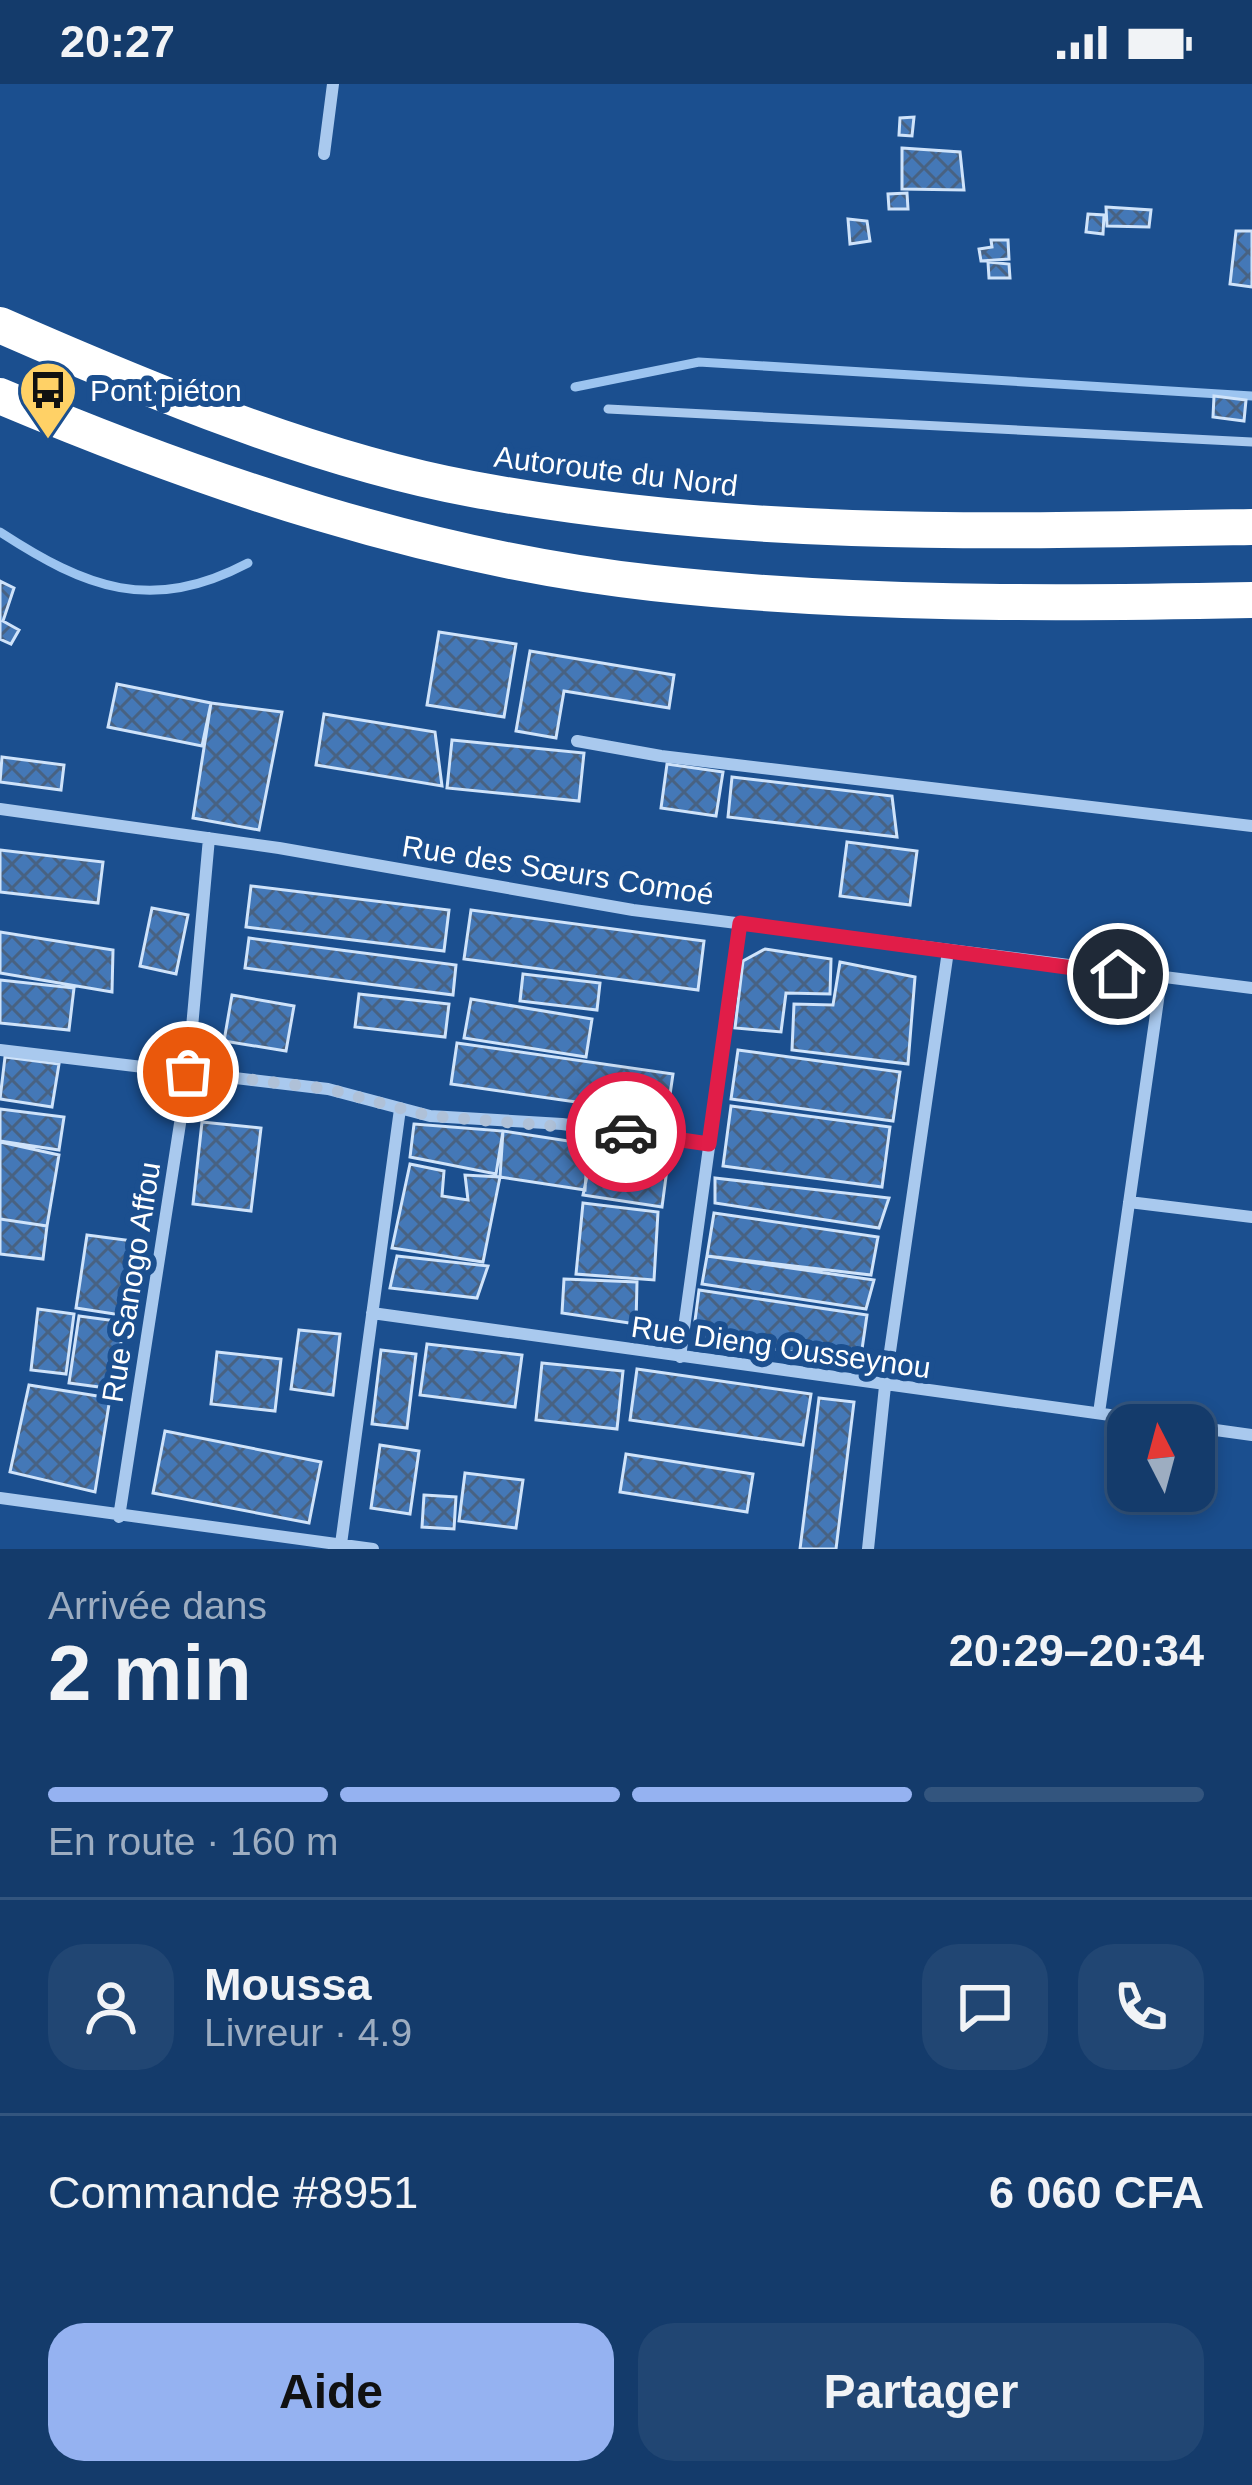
<!DOCTYPE html>
<html lang="fr">
<meta charset="utf-8">
<style>
:root{--surface:#143b6b;--page:#214673;--text:#f1f3f6;--muted:#9dadc1;--line:#33557e;--accent:#95b2f1}
body{margin:0;font-family:Helvetica,sans-serif;background:var(--page);color:var(--text);height:100vh;display:flex;flex-direction:column;font-size:45px;white-space:nowrap}
*{box-sizing:border-box;margin:0}
p{font-size:39px;color:var(--muted)}
.icon{flex:none;width:66px;height:66px;fill:none;stroke:currentColor;stroke-width:2;stroke-linecap:round;stroke-linejoin:round}
.map{position:relative;height:1465px;overflow:hidden}
.drawer{display:flex;flex-direction:column;background:var(--surface);flex:1}
.drawer>*{flex:none}
.needle{width:78px;rotate:354deg}
.fabs{position:absolute;left:1107px;top:1320px;display:grid;gap:24px}
.fabs a{display:grid;place-items:center;width:108px;height:108px;border-radius:24px;background:var(--surface);box-shadow:0 6px 18px #0003,0 0 0 3px var(--line);font-size:60px}
.pin{position:absolute;display:grid;place-items:center;width:102px;height:102px;color:#fff;margin:-51px;border:6px solid #fff;border-radius:50%;box-shadow:0 3px 12px #0007}
.courier{position:absolute;display:grid;place-items:center;width:120px;height:120px;margin:-60px;border:9px solid #e11d48;border-radius:50%;background:#fff;color:#222;box-shadow:0 3px 15px #0007}
.head em{font-style:normal;font-weight:700}
.head div{display:flex;flex-direction:column-reverse}
.head{display:flex;align-items:center;justify-content:space-between;height:204px;padding:0 48px}
h1{font-size:78px;font-weight:700;line-height:90px}
.bar{display:grid;grid-template-columns:repeat(4,1fr);gap:18px 12px;align-content:center;height:144px;padding:0 48px}
.bar i{height:15px;border-radius:9px;background:var(--line)}
.bar .selected{background:var(--accent)}
.bar p{grid-column:span 4}
.line{display:flex;align-items:center;gap:30px;padding:0 48px;border-top:3px solid var(--line)}
.line div{flex:1}
.round{display:grid;place-items:center;flex:none;width:126px;height:126px;border-radius:36px;background:var(--page)}
.primary-button{display:flex;gap:24px;margin-top:auto;padding:24px 48px}
.primary-button a{flex:1;height:138px;border-radius:36px;background:var(--accent);color:#111;font-size:48px;font-weight:700;line-height:138px;text-align:center}
.primary-button a+a{background:var(--page);color:var(--text)}
.status{display:flex;justify-content:space-between;align-items:center;height:84px;padding:0 60px;background:var(--surface);direction:ltr}
.status svg{height:33px;fill:currentColor}
.map>svg:first-child{display:block}
.lines{fill:none;stroke-linecap:round;stroke-linejoin:round}
.stream{stroke:#9cc4f0;stroke-width:9}
.building{fill:url(#building-cross-hatch);stroke:#cfe3fa;stroke-width:3}
.service{stroke:#a9c9ee;stroke-width:9}
.minor{stroke:#a9c9ee;stroke-width:12}
.motorway{stroke:#fff;stroke-width:36}
.done{stroke:#afc1d8;stroke-width:12;stroke-dasharray:0 21.6}
.route{stroke:#e11d48;stroke-width:15}
.labels{text-anchor:middle;dominant-baseline:central;stroke-width:12;stroke-linejoin:round;paint-order:stroke}
.poi-label{font-size:30px;fill:#fff;stroke:#1b4f8f;text-anchor:start}
.street-label{font-size:30px;fill:#fff;stroke:#1b4f8f}
</style>
<div class="status"><b>20:27</b><svg viewBox="0 0 49 12"><path d="M0 12V9h3v3zM5 12V6h3v6zM10 12V3h3v9zM15 12V0h3v12zM26 1h20v11H26zM47 4h2v5h-2z"/></svg></div>
<div class="map">
<svg width="1252" height="1465" viewBox="0 0 1252 1465">
<defs>
<pattern id="building-cross-hatch" width="8" height="8" patternUnits="userSpaceOnUse" patternTransform="scale(3)"><rect width="8" height="8" fill="#4478b7"/><path d="M0 0l8 8M0 8l8-8" fill="none" stroke="#486282"/></pattern>
</defs>
<rect width="100%" height="100%" fill="#1b4f8f"/>
<g class="lines">
<path class="stream" d="M575,303L699,278L1252,312
M0,448C86,504 151,530 248,479"/>
</g>
<path class="building" d="M914,33L912,52L899,51L900,34Z
M902,64L960,68L964,106L902,105Z
M907,109L908,125H889L888,110Z
M1106,123L1151,126L1149,143L1107,142Z
M1088,130L1104,131L1103,150L1086,148Z
M848,135L867,137L870,157L850,160Z
M1236,147H1252V203L1230,200Z
M991,156H1008L1009,175L981,177L979,165L992,163Z
M988,178L1009,180L1010,194H989Z
M1214,312L1246,316L1244,337L1213,333Z
M0,497L14,504L3,537L19,546L11,560L0,555Z
M439,548L516,560L504,633L427,621Z
M530,567L674,591L669,624L564,607L556,654L516,647Z
M117,600L211,619L202,662L108,643Z
M211,619L282,628L259,746L193,734Z
M324,630L435,648L442,702L316,681Z
M452,656L584,669L579,717L447,704Z
M2,673L64,681L61,706L0,698Z
M667,680L723,688L716,732L661,724Z
M732,693L892,712L897,753L728,733Z
M847,758L917,767L910,821L840,812Z
M0,766L103,778L98,819L0,808Z
M251,802L449,826L444,867L246,843Z
M152,824L188,831L176,890L140,882Z
M471,826L704,857L698,906L464,875Z
M0,848L113,866L112,908L0,889Z
M249,854L456,881L453,911L245,884Z
M765,865L831,875L830,910L786,909L781,948L735,944L743,877Z
M840,878L915,893L908,980L792,966L794,920L833,921Z
M523,890L600,899L597,926L520,917Z
M0,896L74,904L69,946L0,939Z
M359,910L449,920L445,953L355,943Z
M232,911L294,922L286,967L224,957Z
M471,915L592,935L586,973L464,954Z
M457,959L673,990L667,1031L451,1000Z
M738,966L900,988L893,1037L731,1015Z
M5,973L59,980L52,1023L0,1015Z
M731,1022L890,1043L882,1103L723,1082Z
M0,1025L64,1033L59,1066L0,1057Z
M202,1038L261,1044L251,1127L193,1120Z
M414,1040L503,1047L496,1090L410,1073Z
M503,1047L588,1060L585,1106L500,1093Z
M0,1058L59,1071L47,1142L0,1135Z
M594,1060L669,1070L662,1123L583,1111Z
M410,1080L444,1087L442,1112L468,1116L465,1091L500,1093L483,1178L392,1164Z
M715,1094L889,1114L879,1144L715,1119Z
M583,1119L658,1128L654,1196L576,1190Z
M714,1129L878,1153L871,1191L707,1172Z
M0,1135L47,1142L43,1175L0,1170Z
M87,1151L133,1157L121,1231L76,1224Z
M397,1172L488,1182L477,1214L390,1204Z
M707,1172L874,1196L866,1225L702,1200Z
M564,1195L637,1198L636,1240L562,1229Z
M699,1206L867,1231L860,1279L693,1252Z
M38,1225L74,1230L66,1290L31,1286Z
M79,1232L124,1238L114,1305L69,1299Z
M299,1246L340,1250L333,1311L291,1305Z
M427,1260L522,1271L515,1323L420,1311Z
M381,1266L416,1270L407,1344L372,1340Z
M217,1268L281,1275L275,1327L211,1320Z
M542,1279L623,1287L617,1345L536,1336Z
M637,1285L811,1310L803,1361L630,1336Z
M29,1301L110,1314L95,1408L10,1388Z
M819,1314L854,1318L836,1465H800Z
M165,1347L321,1378L309,1439L153,1409Z
M380,1361L419,1367L410,1430L371,1424Z
M626,1370L753,1390L747,1428L620,1408Z
M465,1389L523,1396L516,1444L459,1437Z
M424,1411L456,1413L454,1445L422,1443Z"/>
<g class="lines">
<path class="service" d="M608,325L1252,358"/>
<path class="minor" d="M324,70L333,0
M577,657L661,672L1252,742
M0,725L279,764L633,826L1252,904
M0,966L328,1005L430,1032L562,1040L709,1060
M1129,1118L1252,1133
M372,1229L1182,1341
M680,1273L740,839
M1099,1329L1161,895
M1194,1343L1252,1351
M0,1414L373,1465
M119,1433L188,988L209,754
M341,1460L400,1025
M868,1465L885,1302L948,867"/>
<path class="motorway" d="M0,241C146,305 315,376 472,405C737,454 985,448 1252,443
M0,312C206,399 430,475 653,499C852,521 1052,520 1252,516"/>
</g>
<g class="lines">
<path class="done" d="M188,988L328,1005L430,1032L626,1048"/>
<path class="route" d="M626,1048L709,1060L740,839L1118,890"/>
</g>
<defs>
<g id="bus-pin" transform="scale(3)"><path d="M0 17L-7.5 6A9.5 9.5 0 1 1 7.5 6Z" fill="#ffd166" stroke="#1b4f8f"/><path d="M-5-6H5V4H4V6H2V4H-2V6H-4V4H-5ZM-3.5-4V0h7V-4ZM-3.5 1.2v1.5H-2V1.2ZM2 1.2v1.5H3.5V1.2Z" fill="#111"/></g>
</defs>
<g fill-rule="evenodd">
<use href="#bus-pin" x="48" y="306"/>
</g>
<g class="labels">
<g class="poi-label">
<text x="90" y="306">Pont piéton</text>
</g>
<g class="street-label">
<text transform="translate(616 387) rotate(7)">Autoroute du Nord</text>
<text transform="translate(558 786) rotate(9)">Rue des Sœurs Comoé</text>
<text transform="translate(131 1198) rotate(-81)">Rue Sanogo Affou</text>
<text transform="translate(781 1263) rotate(8)">Rue Dieng Ousseynou</text>
</g>
</g>
</svg>
<div class="fabs">
<a><svg class="needle" viewBox="-14 -14 28 28"><path d="M0-13l5 13h-10z" fill="#e53935"/><path d="M0 13l5-13h-10z" fill="#9dadc1"/></svg></a>
</div>
<div class="pin" style="left:188px;top:988px;background:#ea580c"><svg class="icon" aria-label="bag" viewBox="0 0 24 24"><path d="M5 8h14l-1 12H6zM9 8a3 3 0 0 1 6 0"/></svg></div>
<div class="pin" style="left:1118px;top:890px;background:#1f2937"><svg class="icon" aria-label="home" viewBox="0 0 24 24"><path d="M3 11l9-7 9 7M6 9v11h12V9"/></svg></div>
<div class="courier" style="left:626px;top:1048px"><svg class="icon" aria-label="car" viewBox="0 0 24 24"><path d="M5 17H2v-5l4-1 3-4h7l3 4 3 1v5h-3M9 17h6M6 11h13"/><circle cx="7" cy="17" r="2"/><circle cx="17" cy="17" r="2"/></svg></div>
</div>
<section class="drawer">
<div class="head"><div><h1>2 min</h1><p>Arrivée dans</p></div><em>20:29–20:34</em></div>
<div class="bar"><i class="selected"></i><i class="selected"></i><i class="selected"></i><i></i><p>En route · 160 m</p></div>
<div class="line" style="height:216px"><a class="round"><svg class="icon" aria-label="person" viewBox="0 0 24 24"><circle cx="12" cy="8" r="4"/><path d="M4 21q1-7 8-7t8 7"/></svg></a><div><b>Moussa</b><p>Livreur · 4.9</p></div><a class="round"><svg class="icon" aria-label="chat" viewBox="0 0 24 24"><path d="M4 5h16v11H9l-5 4z"/></svg></a><a class="round"><svg class="icon" aria-label="phone" viewBox="0 0 24 24"><path d="M5 4h4l2 5-3 2q2 4 5 5l2-3 5 2v4C11 20 4 13 5 4z"/></svg></a></div>
<div class="line" style="height:156px"><div>Commande #8951</div><b>6 060 CFA</b></div>
<div class="primary-button"><a>Aide</a><a>Partager</a></div>
</section>
